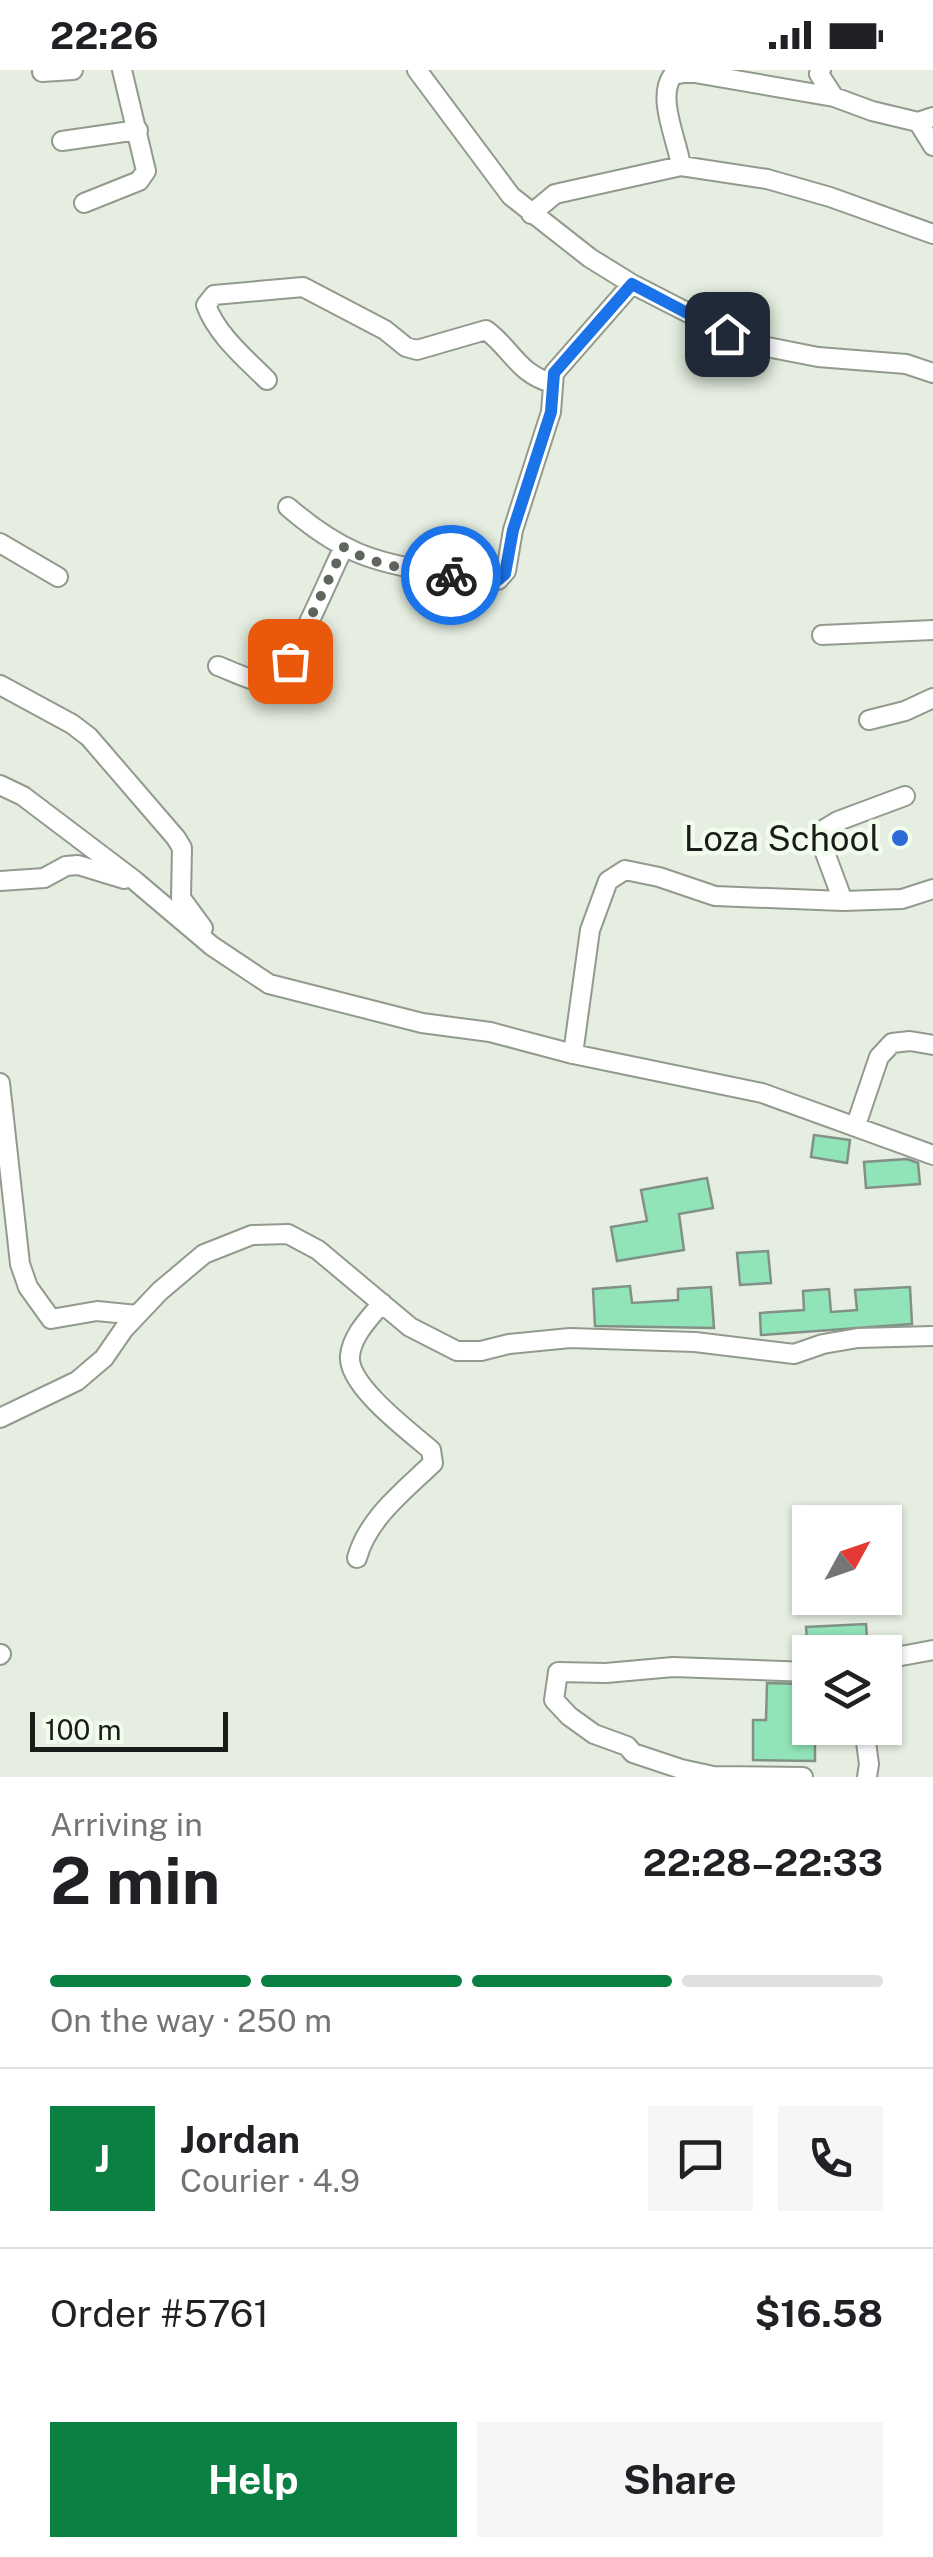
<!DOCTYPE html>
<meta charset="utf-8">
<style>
:root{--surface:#fff;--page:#f6f6f6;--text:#202124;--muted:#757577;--line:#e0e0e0;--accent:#0b8043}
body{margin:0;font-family:"Public Sans",sans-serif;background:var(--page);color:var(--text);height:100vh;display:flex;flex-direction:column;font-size:38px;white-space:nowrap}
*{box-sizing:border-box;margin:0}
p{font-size:32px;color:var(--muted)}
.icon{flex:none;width:55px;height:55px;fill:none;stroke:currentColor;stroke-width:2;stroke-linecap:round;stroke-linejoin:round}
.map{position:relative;height:1707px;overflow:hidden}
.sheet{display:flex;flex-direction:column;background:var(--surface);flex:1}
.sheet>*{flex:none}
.needle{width:65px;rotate:50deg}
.controls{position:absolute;left:792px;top:1435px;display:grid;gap:20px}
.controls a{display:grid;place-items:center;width:110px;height:110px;border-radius:0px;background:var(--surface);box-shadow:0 2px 8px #0004;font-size:50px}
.scale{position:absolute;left:30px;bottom:25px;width:198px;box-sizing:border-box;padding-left:10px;border:5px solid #191c17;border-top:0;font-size:28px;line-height:35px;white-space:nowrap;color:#191c17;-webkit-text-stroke:8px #f2fced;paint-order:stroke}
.pin{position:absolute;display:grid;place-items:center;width:85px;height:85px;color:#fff;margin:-42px;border-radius:20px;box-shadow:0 5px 15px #0006}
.courier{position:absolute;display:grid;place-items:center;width:100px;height:100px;margin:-50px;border:8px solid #1a73e8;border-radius:50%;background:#fff;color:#222;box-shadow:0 2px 12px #0007}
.headline em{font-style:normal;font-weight:700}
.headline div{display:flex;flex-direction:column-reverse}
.headline{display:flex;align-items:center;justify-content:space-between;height:170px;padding:0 50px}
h1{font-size:65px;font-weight:700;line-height:75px}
.bar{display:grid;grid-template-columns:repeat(4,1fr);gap:15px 10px;align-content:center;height:120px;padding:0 50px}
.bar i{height:12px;border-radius:8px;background:var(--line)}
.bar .active{background:var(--accent)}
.bar p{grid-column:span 4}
.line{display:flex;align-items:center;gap:25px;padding:0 50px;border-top:2px solid var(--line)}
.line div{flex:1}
.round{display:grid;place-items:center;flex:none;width:105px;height:105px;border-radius:0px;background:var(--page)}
.cta{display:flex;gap:20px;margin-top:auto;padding:20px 50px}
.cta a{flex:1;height:115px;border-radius:0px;background:var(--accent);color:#fff;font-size:40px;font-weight:700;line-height:115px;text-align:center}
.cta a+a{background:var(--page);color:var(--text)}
.status{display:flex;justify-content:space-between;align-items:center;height:70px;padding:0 50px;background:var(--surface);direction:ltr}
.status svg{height:28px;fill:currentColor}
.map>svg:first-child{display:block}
.building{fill:#91e4b7;stroke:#829188;stroke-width:2.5}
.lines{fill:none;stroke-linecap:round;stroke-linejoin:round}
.minor-casing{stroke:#929a8d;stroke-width:22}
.minor{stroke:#fff;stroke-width:18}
.done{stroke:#60665d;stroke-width:10;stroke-dasharray:0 18}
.route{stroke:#1a73e8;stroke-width:12}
.poi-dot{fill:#2b6ad7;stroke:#f2fced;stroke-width:4}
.labels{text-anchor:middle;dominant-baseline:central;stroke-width:9;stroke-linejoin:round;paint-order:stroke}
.poi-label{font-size:35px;fill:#191c17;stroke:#f2fced;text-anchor:end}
</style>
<div class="status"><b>22:26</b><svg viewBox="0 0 49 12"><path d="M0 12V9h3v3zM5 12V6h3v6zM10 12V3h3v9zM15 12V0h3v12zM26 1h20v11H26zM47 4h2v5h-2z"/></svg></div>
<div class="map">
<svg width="933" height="1707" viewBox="0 0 933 1707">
<rect width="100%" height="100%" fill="#e5eee0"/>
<path class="building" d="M814,1065L850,1070L847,1093L811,1087Z
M907,1089L918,1093L920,1114L866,1118L864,1092Z
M707,1108L713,1138L679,1144L684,1180L617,1191L611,1157L647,1151L641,1120Z
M768,1181L771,1213L740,1215L737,1183Z
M630,1216L632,1233L678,1230V1219L711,1217L714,1258L595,1256L593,1219Z
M910,1217L912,1254L761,1265L760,1243L804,1240L803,1221L829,1219L831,1242L857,1240L855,1220Z
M866,1554L868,1582H808L806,1557Z
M767,1613L805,1614L804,1651H810V1658H815V1691L753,1690V1650H766Z"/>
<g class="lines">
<g class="minor-casing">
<path id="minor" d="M417,0L511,126L590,188L632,214L747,273L818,287L906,294L933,303
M821,0L819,4L834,27
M42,2L73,0
M918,52L933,76
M62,71L138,60
M681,96C677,69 656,27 673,5L689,2L834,27L872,41L918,52L933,47
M84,133L139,111L146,101L122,0
M531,144L555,124L681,96L767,109L830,127L933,164
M267,310C245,288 217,265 206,235L214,225L303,217L385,260L406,277L417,280L486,260C512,279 518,304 552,313
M288,437C338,480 371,493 436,502C457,505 477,510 498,510L506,501L513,460L551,342L554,303L632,214
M0,473L58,507
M822,565L933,560
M218,596C232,601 256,614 270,612C288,609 332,499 344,477
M0,615L72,654L89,667L176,768L182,778L181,828L203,858
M869,650L905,641L933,628
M0,715L23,726L134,810L212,876L269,914L422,953L490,962L573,984L762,1023L933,1085
M0,811L44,808L66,796L78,795L124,809
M843,831L824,780L823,760L838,751L905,726
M573,984L590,860L608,811L625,800L659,807L715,826L843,831L902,829L933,819
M0,1013L20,1194L28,1217L51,1249L97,1241L137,1245
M856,1055L879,987L892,973L910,971L933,975
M0,1348L77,1311L104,1288L124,1259L160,1221L204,1184L252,1165L288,1164L318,1180L410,1257L457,1281H481L509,1274L570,1268L695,1272L794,1284L823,1274L858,1268L933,1266
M357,1488C368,1448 404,1421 433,1393L431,1380C410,1362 347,1315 350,1286C352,1265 369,1249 382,1233
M0,1585L1,1584
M885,1589L933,1580
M864,1658L869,1694L867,1707
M803,1707L713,1706L681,1699L633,1683L627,1676L594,1664L569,1646L554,1630L558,1602L606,1603L673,1597L810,1602"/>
</g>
<use href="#minor" class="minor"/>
</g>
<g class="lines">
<path class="done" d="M290,591L344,477C377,498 414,499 451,505"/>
<path class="route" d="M451,505L484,510H498L505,504L513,460L551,342L554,303L632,214L727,264"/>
</g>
<circle class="poi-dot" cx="900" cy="768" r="10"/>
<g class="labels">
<g class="poi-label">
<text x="880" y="768">Loza School</text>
</g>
</g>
</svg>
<div class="controls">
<a><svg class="needle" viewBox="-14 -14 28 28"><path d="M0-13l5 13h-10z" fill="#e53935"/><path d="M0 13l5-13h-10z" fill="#757577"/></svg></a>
<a><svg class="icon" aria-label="layers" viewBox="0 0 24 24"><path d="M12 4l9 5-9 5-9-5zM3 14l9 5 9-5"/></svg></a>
</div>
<div class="scale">100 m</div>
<div class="pin" style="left:290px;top:591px;background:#ea580c"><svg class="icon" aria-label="bag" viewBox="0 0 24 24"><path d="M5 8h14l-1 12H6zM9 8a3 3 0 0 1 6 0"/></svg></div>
<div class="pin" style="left:727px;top:264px;background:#1f2937"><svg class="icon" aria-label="home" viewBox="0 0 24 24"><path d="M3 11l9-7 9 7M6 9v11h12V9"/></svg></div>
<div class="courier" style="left:451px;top:505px"><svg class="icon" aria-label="bike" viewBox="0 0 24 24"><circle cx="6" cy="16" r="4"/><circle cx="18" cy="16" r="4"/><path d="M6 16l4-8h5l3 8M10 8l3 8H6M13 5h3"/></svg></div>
</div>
<section class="sheet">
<div class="headline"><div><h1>2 min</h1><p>Arriving in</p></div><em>22:28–22:33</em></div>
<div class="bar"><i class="active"></i><i class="active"></i><i class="active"></i><i></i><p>On the way · 250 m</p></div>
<div class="line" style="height:180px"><b class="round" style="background:var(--accent);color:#fff">J</b><div><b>Jordan</b><p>Courier · 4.9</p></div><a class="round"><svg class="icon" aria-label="chat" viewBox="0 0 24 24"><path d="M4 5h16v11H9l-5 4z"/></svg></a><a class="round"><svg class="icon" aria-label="phone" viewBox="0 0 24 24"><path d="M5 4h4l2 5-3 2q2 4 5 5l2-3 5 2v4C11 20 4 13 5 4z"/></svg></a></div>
<div class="line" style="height:130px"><div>Order #5761</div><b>$16.58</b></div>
<div class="cta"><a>Help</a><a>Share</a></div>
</section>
